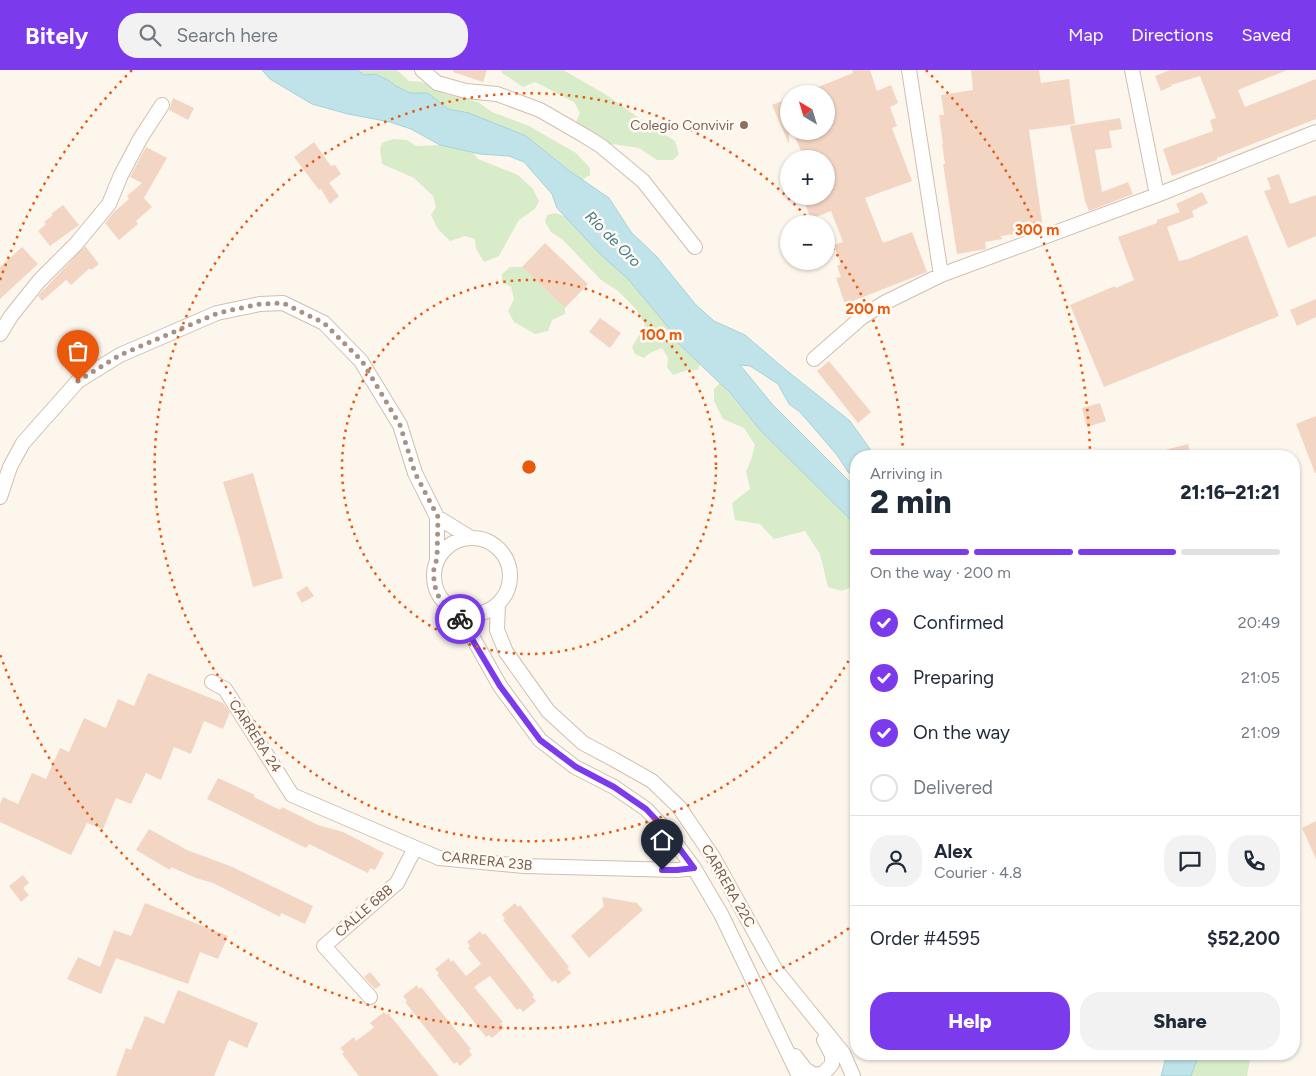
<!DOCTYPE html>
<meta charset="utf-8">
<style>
:root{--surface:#fff;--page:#f2f2f3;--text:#1f2937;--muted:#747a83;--line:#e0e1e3;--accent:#7c3aed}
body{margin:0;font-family:Figtree,sans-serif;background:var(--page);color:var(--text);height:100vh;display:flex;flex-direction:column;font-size:19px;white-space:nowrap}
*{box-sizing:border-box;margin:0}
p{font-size:16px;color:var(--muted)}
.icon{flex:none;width:28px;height:28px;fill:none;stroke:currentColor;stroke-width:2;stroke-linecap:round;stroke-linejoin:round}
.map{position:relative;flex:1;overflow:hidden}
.sheet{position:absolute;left:850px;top:380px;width:450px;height:610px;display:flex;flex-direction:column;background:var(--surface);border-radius:20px;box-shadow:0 1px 4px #0004}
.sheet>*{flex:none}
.needle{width:32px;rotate:322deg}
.buttons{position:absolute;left:780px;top:15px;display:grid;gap:10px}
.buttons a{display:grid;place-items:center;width:55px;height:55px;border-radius:50%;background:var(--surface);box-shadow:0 1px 4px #0004;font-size:25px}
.pin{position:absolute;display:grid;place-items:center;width:42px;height:42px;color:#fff;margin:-51px -21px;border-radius:50% 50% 50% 0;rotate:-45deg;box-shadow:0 0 5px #0007}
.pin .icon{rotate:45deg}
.courier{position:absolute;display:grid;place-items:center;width:50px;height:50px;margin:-25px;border:4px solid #7c3aed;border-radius:50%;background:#fff;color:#222;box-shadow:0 1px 6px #0007}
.headline em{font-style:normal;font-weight:800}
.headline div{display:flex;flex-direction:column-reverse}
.headline{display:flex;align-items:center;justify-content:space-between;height:85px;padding:0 20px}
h1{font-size:32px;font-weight:800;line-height:38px}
.bar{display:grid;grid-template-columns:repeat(4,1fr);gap:8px 5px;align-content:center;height:60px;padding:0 20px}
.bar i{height:6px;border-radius:4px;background:var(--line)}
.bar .current{background:var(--accent)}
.bar p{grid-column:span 4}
.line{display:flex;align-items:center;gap:12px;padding:0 20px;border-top:1px solid var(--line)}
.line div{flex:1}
.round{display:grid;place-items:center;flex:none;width:52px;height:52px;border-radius:20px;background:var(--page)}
ol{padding:0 20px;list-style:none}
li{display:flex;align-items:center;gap:15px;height:55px}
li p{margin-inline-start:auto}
li .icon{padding:5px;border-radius:50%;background:var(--accent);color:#fff;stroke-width:4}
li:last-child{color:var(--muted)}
li i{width:28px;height:28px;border:2px solid var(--line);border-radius:50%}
.cta{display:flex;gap:10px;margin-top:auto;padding:10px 20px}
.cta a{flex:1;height:58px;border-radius:20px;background:var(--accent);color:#fff;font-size:20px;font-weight:800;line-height:58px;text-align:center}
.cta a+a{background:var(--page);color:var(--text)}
header{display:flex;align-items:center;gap:30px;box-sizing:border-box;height:70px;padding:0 25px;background:var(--accent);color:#fff}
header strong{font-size:24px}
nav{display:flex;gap:28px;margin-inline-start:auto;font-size:18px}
.search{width:350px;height:45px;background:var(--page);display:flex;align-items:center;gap:12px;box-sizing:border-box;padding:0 18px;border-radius:20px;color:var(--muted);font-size:19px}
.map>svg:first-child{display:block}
.green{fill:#d8ecc9}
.water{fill:#bfe3e8;stroke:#a5d3da}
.building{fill:#f3d5c3}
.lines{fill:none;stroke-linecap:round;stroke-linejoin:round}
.minor-casing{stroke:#d1beb0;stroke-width:16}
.minor{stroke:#fff;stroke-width:14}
.done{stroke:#a89285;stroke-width:5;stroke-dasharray:0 9}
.route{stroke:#7c3aed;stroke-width:6}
.ring{fill:none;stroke:#e8590c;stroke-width:2.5;stroke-dasharray:2.5 5}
.education-dot{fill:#8d6e63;stroke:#fffaf3;stroke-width:2}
.labels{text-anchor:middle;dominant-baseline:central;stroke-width:5;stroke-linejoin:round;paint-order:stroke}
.education-label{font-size:14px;fill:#785e54;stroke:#fffaf3;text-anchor:end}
.street-label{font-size:14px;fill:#7a5c4d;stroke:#fffaf3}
.water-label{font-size:15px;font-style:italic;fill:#437c86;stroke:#fffaf3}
.centre{fill:#e8590c;stroke:#fffaf3;stroke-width:2.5}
.ring-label{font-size:15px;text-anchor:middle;font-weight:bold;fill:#e8590c;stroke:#fffaf3;stroke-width:5;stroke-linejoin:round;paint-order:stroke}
</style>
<header>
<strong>Bitely</strong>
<div class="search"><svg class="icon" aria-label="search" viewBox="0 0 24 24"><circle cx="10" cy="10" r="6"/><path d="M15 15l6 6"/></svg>Search here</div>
<nav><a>Map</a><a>Directions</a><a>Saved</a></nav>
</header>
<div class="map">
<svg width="1316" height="1006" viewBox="0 0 1316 1006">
<rect width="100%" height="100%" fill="#fdf6ec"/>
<path class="green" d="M357,0H397L409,11L422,12L445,24L478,32L492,42L529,56L576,83L590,98V105L582,110L526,66L469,43L448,39L428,23H410L395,16L388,10L375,4L364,5Z
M501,0H563L605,24L649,55L675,71L679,84L673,90H657L639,78L612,74L585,66L575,54L580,43L574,32L535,12L523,17L502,3Z
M393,69L407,70L416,76L440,75L473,83L478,89L518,105L533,119L539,131L535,139L519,150L499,186L484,192L476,179L475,169L465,166L450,171L438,159L431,145L436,137L433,126L414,108L382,94L380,79L382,73Z
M555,143L566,147L600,184L628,209L668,257L679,274L700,294L698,300H687L673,305L667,297L668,288L662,278L650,283L644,288L635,284L632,277L645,255L636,239L618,221L601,210L563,170L551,162L545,152L547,145Z
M510,197H522L565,238V244L552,250L548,261L535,264L514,252L508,241L514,229L511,217L502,212V204Z
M720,313L761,361L856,455V515L842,521L828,517L820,484L805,461L774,469L760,454L735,450L732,433L750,419L746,401L751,390L755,375L744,358L723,349L714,331V319Z
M1199,984H1251L1247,1006H1191Z"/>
<path class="water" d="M262,0H357L364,5L375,4L388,10L396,16L410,23H428L448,39L469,43L526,66L571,102L609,128L631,162L657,187L696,235L714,251L745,265L786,300L850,351L875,386H856V406L848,402L837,385L800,342L789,334L778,314L750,296L740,295L772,334L856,418V455L761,361L729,322L679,274L668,257L628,209L600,184L557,138L552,124L524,92L509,86L480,84L440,75L411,59L390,52L348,44L312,34L270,9Z
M1167,984H1199L1191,1006H1161Z"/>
<path class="building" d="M453,0H487L483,12L453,2Z
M852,0H870L877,21L891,15L898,33L890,37L897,56L892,58L912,111L865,128L883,173L912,162L927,202L845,234L836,208L841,207L837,196L841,194L834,175L843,172L831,141L811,149L802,126H826V89H805L792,61H826V24H801L853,3Z
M971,0H1039L1041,13L1069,9L1075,54L1029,60L1043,158L1034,161L1001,166L1002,169L985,172L986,179L957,184L943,94H945L942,74H943L939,45H944L941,25L973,20Z
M1170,0H1287L1238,20L1245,37L1316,9V49L1217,88V90L1172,106L1163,79L1213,61L1210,50L1216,48L1200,6L1171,15L1172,16L1161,21L1155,6Z
M173,28L194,38L188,50L169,40Z
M789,28V74L772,35Z
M1120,48L1122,59L1109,61L1112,78L1095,80L1102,122L1128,112L1133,124L1089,141L1085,131L1070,56Z
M314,72L331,96L335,95L341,104L329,113L339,126L330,134L321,119L319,120L294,87Z
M146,77L167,88L144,128L152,137L136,151L138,154L119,170L105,153L114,142L129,129L127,126L142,113L130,107Z
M1279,104L1290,134L1316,125V166L1288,178L1264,121L1271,119L1267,108Z
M1202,122L1208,133L1192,141L1194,147L1167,157L1179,191L1188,189L1247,165L1279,246L1104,317L1070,235L1115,216L1116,218L1134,210L1118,167L1157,153V150L1180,142L1176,134Z
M63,135L79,155L50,176L38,161L46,154L44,152L53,145L51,144Z
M545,173L588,214L565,238L522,197Z
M85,176L99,194L91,200L90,198L71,215L66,210L42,231L38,226Z
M22,177L38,194L0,229V197Z
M1316,229V247L1297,256L1290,240Z
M600,248L621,263L610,278L589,262Z
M829,291L871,342L858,353L817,301Z
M1100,333L1106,351L1087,357L1082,338Z
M1316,346V403H1315L1296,354Z
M1188,374L1191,386H1154L1153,383Z
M253,403L283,508L253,517L240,468L223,412Z
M307,516L314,526L302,533L296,523Z
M148,603L223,633L230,642L223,659L204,651L191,684L174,677L161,710L146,703L131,734L116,728L103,759L87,753L71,785L0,752V734L3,727L18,734L32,703L46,709L60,678L69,682L84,648L106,658L118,629L134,636Z
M218,708L255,725L254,727L280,740L282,737L318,755L343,762L384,783L375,800L370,798L368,803L309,774L306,778L207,729Z
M1316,751V789L1302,758Z
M149,759L187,780L230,796L313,836L305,854L281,843L280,847L213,813L196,808L171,797L170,800L136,780Z
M23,805L29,813L23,818L29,825L21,832L9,816Z
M602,827L637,833L643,840L589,888L571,866L604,836Z
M145,833L228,866L218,889L200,882L188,914L116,888L101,924L67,909L78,887L100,897L114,860L131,866Z
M515,833L518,837L520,835L569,897L567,898L571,903L558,914L555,910L552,912L503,850L505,849L502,844Z
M480,861L483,865L485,863L506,889L534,925L532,926L536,931L523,942L520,938L517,940L490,906L474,917L503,952L501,953L504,958L492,968L489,965L486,967L437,905L439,903L435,899L449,888L451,892L453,890L466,906L481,894L468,878L470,876L467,872Z
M370,902L381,915L375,919L364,907Z
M417,915L419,919L421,917L471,979L469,981L472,985L460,996L457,992L454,994L405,932L407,931L403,926Z
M178,920L258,953L247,978L229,970L214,1006H116L126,978L131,980L145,946L164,954Z
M384,942L387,945L388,943L439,1006H359L342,984L344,982L340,978L354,967L356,971L372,959L374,957L370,953Z"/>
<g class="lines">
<g class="minor-casing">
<path id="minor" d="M422,0L437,13L466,21L497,24L540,40L585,66L601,76L643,111L695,177
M909,0L941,205
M1132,0L1157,125
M0,264L11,246L39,211L76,174L109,134L121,105L140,69L162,35
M814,289L861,248L884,233L941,205L1157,125L1316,62
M0,427L10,397L23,373L78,311L120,285L217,243L260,234L283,233L324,253L361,291L400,355L415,403L437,447V488
M437,447L471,468
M434 506a38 38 0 1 1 76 0a38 38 0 1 1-76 0Z
M498,534L497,560L506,582L548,641L583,673L613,689L652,711L679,737L713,787L775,899L843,983L853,1006
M454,541L468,559L500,616L540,670L575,697L614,717L646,739L665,759L694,798L721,844L799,1006
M212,612L225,619L292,725L439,788L524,796L677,800L694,798
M370,927L324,876L397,813L415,778
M795,986L805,999L814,1005L824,1003L832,994V985L824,970"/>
</g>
<use href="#minor" class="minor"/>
</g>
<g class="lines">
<path class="done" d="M78,311L120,285L218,243L260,234L283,233L324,253L362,291L400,355L415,403L438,447L437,488L433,503L436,521L440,529L454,541L460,549"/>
<path class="route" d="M460,549L500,616L540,670L576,697L614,717L646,739L665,759L694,798L677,800H662"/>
</g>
<g class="ring">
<circle cx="529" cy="397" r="187"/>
<path d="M856 578A374 374 0 1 1 811 152M828 172A374 374 0 0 1 903 384"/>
<path d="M855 854A561 561 0 0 1 0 584M0 210A561 561 0 0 1 132 0M926 0A561 561 0 0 1 1090 382"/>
</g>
<circle class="education-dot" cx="744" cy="55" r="5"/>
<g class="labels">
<g class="education-label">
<text x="734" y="55">Colegio Convivir</text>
</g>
<g class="street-label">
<text transform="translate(255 666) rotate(57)">CARRERA 24</text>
<text transform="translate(487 791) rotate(6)">CARRERA 23B</text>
<text transform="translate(728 816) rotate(60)">CARRERA 22C</text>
<text transform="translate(364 841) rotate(-41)">CALLE 68B</text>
</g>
<g class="water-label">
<text transform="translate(613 169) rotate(45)">Río de Oro</text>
</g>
</g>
<circle cx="529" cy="397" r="8" class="centre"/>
<g class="ring-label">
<text x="1037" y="165">300 m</text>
<text x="868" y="244">200 m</text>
<text x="661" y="270">100 m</text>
</g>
</svg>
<div class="buttons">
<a><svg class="needle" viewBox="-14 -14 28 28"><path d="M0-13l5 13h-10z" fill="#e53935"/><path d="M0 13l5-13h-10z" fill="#747a83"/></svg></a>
<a>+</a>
<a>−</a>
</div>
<div class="pin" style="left:78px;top:311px;background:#ea580c"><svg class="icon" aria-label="bag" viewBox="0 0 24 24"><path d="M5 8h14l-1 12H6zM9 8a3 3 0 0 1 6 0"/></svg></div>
<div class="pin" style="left:662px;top:800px;background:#1f2937"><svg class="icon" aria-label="home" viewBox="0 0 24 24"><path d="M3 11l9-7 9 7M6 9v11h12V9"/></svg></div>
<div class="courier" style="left:460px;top:549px"><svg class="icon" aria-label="bike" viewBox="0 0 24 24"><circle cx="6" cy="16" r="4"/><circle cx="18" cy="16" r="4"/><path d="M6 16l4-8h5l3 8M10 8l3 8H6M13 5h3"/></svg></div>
<section class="sheet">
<div class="headline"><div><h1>2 min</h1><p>Arriving in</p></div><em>21:16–21:21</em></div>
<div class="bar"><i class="current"></i><i class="current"></i><i class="current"></i><i></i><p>On the way · 200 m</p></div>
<ol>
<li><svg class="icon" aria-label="check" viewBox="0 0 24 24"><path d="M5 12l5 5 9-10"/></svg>Confirmed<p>20:49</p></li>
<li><svg class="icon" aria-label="check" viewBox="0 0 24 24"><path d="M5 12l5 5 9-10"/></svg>Preparing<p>21:05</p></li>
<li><svg class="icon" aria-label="check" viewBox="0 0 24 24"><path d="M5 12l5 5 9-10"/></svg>On the way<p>21:09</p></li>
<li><i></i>Delivered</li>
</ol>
<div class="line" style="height:90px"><a class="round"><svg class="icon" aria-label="person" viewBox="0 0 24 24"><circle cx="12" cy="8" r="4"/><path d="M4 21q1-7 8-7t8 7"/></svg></a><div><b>Alex</b><p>Courier · 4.8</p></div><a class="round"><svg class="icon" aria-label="chat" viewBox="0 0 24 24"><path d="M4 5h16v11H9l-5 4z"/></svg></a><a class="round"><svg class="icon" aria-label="phone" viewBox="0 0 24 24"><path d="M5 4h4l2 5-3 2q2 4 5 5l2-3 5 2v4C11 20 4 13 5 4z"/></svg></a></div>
<div class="line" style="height:65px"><div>Order #4595</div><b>$52,200</b></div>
<div class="cta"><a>Help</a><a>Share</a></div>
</section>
</div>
